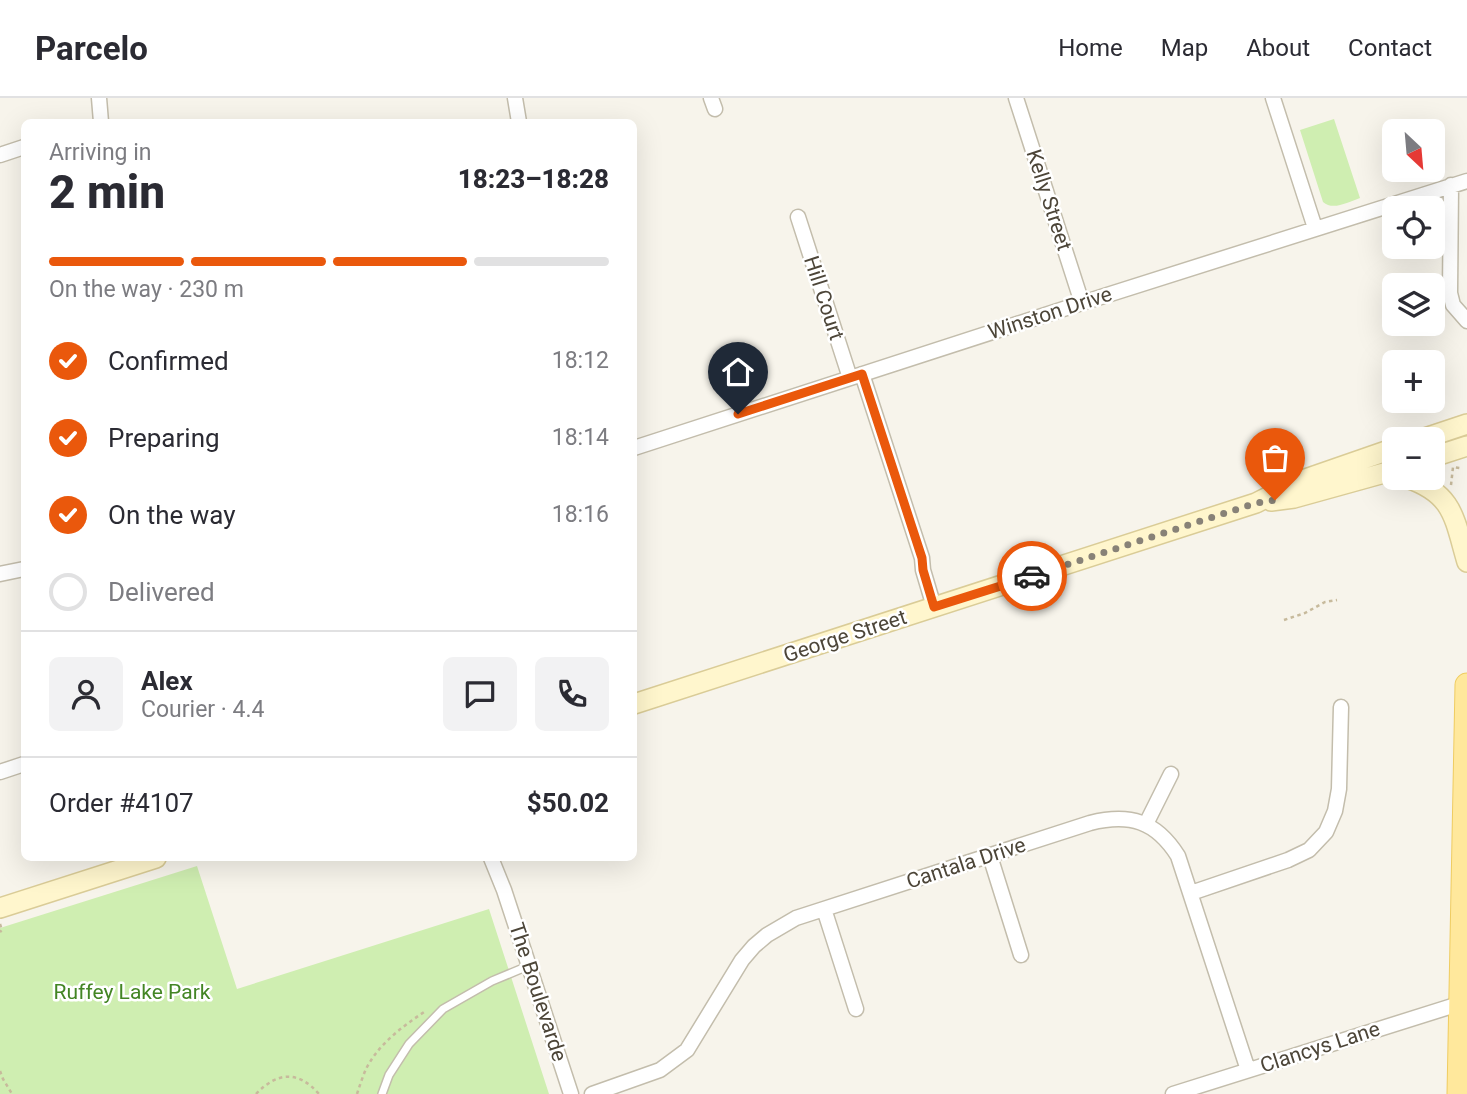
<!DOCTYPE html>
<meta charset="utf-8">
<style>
:root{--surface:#fff;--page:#f2f2f3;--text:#2b2b33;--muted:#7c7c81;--line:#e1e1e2;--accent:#ea580c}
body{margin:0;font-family:Roboto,sans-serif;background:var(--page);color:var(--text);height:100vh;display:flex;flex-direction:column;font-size:26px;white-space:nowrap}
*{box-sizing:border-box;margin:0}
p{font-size:23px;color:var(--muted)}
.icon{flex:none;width:38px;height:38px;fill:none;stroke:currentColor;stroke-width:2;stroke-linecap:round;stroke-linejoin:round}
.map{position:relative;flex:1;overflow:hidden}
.details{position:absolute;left:21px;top:21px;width:616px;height:742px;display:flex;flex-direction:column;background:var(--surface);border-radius:10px;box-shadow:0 7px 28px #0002}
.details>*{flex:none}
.needle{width:46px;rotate:154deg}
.fabs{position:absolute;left:1382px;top:21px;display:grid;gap:14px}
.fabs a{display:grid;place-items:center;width:63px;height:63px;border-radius:10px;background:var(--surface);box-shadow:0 7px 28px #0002;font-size:35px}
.pin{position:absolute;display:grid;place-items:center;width:60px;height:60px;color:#fff;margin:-72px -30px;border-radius:50% 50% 50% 0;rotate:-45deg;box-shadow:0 0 7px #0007}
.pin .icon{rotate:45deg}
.courier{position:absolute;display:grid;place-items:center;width:70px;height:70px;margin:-35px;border:5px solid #ea580c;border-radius:50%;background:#fff;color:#222;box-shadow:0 2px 9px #0007}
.summary em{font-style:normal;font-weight:800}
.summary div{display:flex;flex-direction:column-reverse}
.summary{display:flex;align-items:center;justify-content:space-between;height:119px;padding:0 28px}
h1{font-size:46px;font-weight:800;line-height:52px}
.bar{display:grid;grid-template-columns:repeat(4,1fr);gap:10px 7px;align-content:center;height:84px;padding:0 28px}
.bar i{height:9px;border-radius:5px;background:var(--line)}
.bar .active{background:var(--accent)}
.bar p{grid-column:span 4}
.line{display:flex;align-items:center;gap:18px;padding:0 28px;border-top:2px solid var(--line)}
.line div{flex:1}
.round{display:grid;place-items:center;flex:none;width:74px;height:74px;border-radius:10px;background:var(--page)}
ol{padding:0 28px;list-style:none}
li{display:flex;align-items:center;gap:21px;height:77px}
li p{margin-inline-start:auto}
li .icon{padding:7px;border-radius:50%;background:var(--accent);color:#fff;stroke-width:4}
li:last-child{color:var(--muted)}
li i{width:38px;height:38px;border:4px solid var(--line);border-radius:50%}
header{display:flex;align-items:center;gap:42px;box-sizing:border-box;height:98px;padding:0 35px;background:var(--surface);border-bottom:2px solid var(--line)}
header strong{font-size:33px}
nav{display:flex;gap:38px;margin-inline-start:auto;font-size:24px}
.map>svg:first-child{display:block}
.green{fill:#cfeeb1}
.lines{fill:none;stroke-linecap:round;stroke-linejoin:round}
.lane-casing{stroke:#c3bdac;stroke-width:10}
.street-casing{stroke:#c3bdac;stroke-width:17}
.secondary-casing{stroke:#dacc97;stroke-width:22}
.primary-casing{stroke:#efcc61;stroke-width:25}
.path{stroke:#c7ba9c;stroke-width:2.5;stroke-dasharray:3.5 3.5;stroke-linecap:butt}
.lane{stroke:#fff;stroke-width:7}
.street{stroke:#fff;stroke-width:14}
.secondary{stroke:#fff6cd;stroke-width:19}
.primary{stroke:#ffe89c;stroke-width:23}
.done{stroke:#888277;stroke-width:7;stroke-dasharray:0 12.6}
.route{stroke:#ea580c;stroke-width:9}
.labels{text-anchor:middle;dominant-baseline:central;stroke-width:5;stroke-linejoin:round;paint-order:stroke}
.street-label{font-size:21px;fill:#4c4538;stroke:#fff}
.park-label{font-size:21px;fill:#438524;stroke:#fff}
</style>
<header>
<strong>Parcelo</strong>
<nav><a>Home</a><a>Map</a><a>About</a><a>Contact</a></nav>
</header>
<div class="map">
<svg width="1467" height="996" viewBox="0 0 1467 996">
<rect width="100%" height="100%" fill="#f7f4eb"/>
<path class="green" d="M1334,21L1360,100C1348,104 1333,113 1323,104L1300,32Z
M197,768L237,891L489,811L549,996H0V830Z"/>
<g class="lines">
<g class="lane-casing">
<path id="lane" d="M382,996L389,977L409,946L443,911L492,883L528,868"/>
</g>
<g class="street-casing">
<path id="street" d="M99,0L101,24
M515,0L519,24
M711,0L715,11
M1016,0L1082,205
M1273,0L1315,130
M0,57L24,49
M1451,87L1450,195L1453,207L1467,223
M798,119L850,280
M862,276L922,460L923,472L934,509
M634,350L1082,205L1467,83
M0,476L24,471
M0,674L24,666
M1146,726L1171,676
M990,758L1021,857
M491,760L504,792L571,996
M1191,795L1288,762L1309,752L1326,734L1335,713L1339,691L1341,609
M824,811L856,911
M592,996L660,972L687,952L742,862L754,848L767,837L796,820L1090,725C1130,715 1156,723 1178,758L1248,972
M1173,996L1465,904"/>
</g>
<g class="secondary-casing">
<path id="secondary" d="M1422,341L1467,326
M1433,359L1467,348
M1407,380C1454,396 1454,420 1467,464
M1271,403L1294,400L1395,372
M634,606L1256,405L1297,384L1395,350
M0,810L156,760"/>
</g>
<g class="primary-casing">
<path id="primary" d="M1459,996L1467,587"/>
</g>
<path class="path" d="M1451,387L1453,369L1460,370
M1284,522L1305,515L1325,504L1337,502
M0,826L2,832L0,834
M0,973L3,981L12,996
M256,996C277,974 298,972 319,996
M357,996C360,987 363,977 367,969C380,945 402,929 424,914"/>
<use href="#lane" class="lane"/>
<use href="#street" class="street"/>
<use href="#secondary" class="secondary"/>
<use href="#primary" class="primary"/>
</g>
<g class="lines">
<path class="done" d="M1032,478L1256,405L1275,402"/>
<path class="route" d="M738,316L862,276L922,460L923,472L934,509L1032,478"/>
</g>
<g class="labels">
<g class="street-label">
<text transform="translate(1049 102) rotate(72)">Kelly Street</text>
<text transform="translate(824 200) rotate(72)">Hill Court</text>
<text transform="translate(1050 215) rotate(-18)">Winston Drive</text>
<text transform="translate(845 538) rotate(-18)">George Street</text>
<text transform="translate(966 765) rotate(-18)">Cantala Drive</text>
<text transform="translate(538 894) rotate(72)">The Boulevarde</text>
<text transform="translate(1320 949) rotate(-18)">Clancys Lane</text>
</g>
<g class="park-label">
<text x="132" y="894">Ruffey Lake Park</text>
</g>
</g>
</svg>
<div class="fabs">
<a><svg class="needle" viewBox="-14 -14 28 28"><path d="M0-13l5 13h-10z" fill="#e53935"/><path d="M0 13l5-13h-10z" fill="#7c7c81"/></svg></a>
<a><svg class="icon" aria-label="locate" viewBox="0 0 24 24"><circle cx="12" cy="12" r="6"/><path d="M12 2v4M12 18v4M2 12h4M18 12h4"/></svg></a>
<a><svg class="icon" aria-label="layers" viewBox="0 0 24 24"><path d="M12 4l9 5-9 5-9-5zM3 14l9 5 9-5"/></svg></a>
<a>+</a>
<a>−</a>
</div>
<div class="pin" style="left:1275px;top:402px;background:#ea580c"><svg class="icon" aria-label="bag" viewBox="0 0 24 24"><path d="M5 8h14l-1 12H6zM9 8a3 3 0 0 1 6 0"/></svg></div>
<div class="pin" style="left:738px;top:316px;background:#1f2937"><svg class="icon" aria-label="home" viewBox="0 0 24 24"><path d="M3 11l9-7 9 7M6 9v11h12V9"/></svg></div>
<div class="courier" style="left:1032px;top:478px"><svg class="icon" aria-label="car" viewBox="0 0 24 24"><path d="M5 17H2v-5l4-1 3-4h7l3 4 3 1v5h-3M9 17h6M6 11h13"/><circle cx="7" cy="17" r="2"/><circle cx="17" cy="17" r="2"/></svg></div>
<section class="details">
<div class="summary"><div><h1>2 min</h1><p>Arriving in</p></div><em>18:23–18:28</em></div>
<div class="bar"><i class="active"></i><i class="active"></i><i class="active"></i><i></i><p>On the way · 230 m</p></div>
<ol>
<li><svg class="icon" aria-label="check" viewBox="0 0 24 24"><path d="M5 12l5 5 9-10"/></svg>Confirmed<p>18:12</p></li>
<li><svg class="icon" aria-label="check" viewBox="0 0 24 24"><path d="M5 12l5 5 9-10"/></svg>Preparing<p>18:14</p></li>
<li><svg class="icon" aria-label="check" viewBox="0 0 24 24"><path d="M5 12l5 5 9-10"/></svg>On the way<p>18:16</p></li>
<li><i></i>Delivered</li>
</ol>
<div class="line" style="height:126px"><a class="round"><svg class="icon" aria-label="person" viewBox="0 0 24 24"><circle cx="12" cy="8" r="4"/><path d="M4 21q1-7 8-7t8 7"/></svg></a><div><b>Alex</b><p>Courier · 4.4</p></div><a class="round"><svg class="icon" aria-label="chat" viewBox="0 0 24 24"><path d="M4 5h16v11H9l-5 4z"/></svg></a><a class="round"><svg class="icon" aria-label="phone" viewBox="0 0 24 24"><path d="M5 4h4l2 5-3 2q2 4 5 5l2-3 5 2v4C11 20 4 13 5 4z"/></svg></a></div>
<div class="line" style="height:91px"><div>Order #4107</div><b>$50.02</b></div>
</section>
</div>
